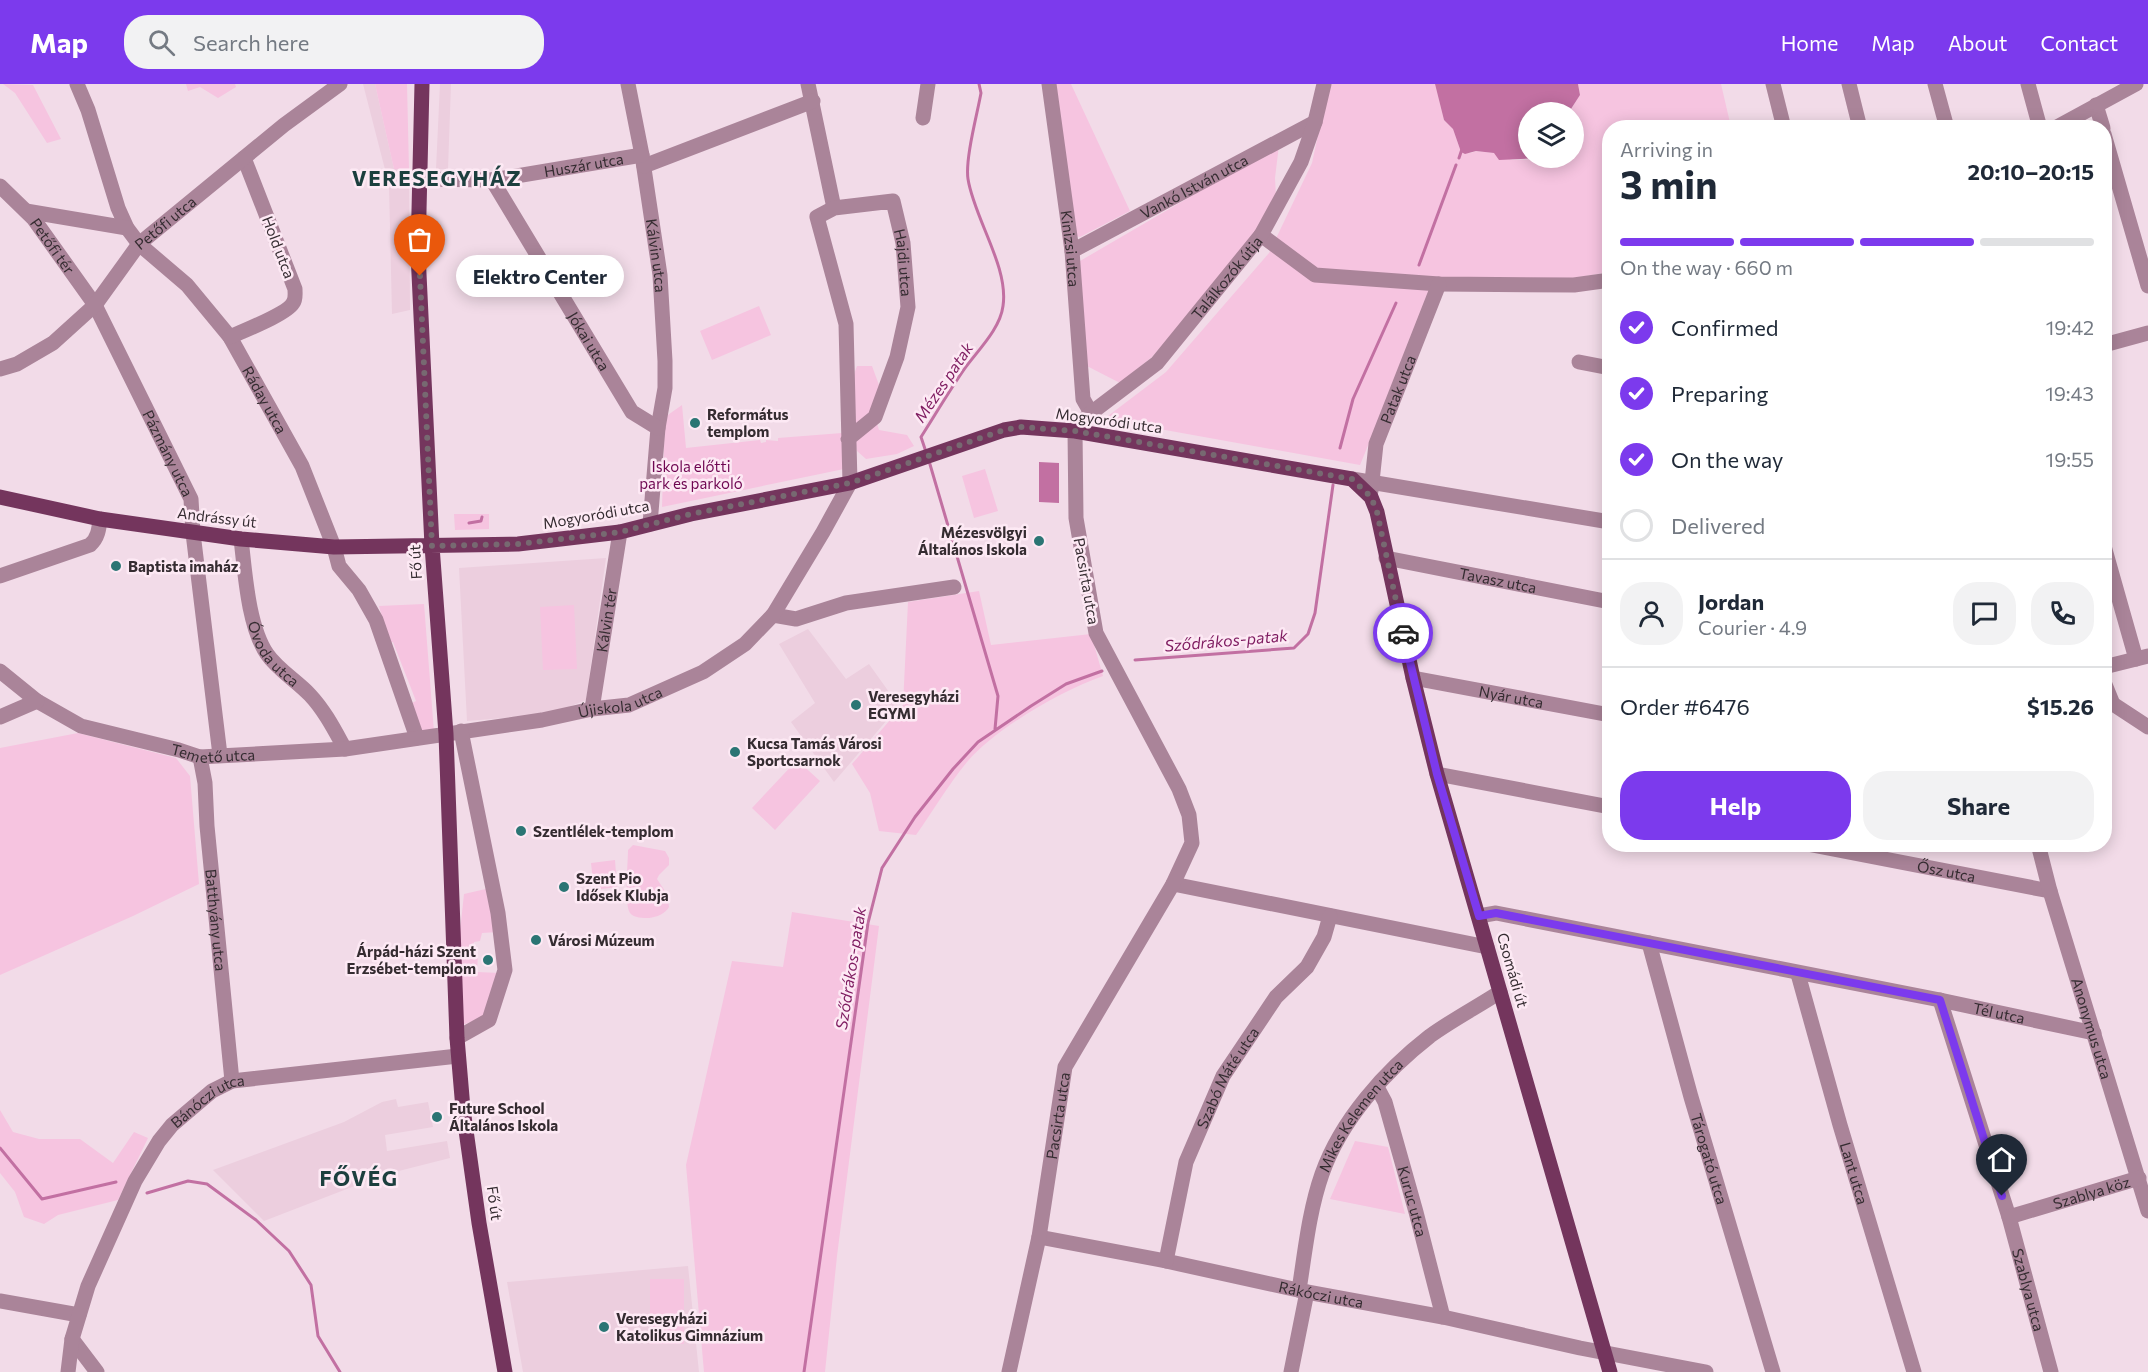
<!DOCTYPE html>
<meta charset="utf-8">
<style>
:root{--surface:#fff;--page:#f2f2f3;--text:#1f2937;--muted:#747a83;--line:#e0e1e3;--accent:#7c3aed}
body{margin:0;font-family:Commissioner,sans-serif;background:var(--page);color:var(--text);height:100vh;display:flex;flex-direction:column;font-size:22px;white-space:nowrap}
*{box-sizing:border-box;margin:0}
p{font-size:20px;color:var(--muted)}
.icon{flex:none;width:33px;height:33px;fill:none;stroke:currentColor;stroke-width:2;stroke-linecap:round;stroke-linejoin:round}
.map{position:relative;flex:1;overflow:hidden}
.sheet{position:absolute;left:1602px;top:36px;width:510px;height:732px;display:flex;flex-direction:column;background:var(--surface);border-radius:24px;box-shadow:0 3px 15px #0003}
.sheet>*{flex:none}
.tools{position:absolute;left:1518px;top:18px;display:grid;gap:12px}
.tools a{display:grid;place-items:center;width:66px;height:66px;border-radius:50%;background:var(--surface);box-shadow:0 3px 15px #0003;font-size:30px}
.pin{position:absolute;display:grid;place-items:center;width:51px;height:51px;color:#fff;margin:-62px -26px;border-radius:50% 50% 50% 0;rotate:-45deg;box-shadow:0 0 6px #0007}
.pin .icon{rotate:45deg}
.courier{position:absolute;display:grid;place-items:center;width:60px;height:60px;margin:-30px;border:4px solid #7c3aed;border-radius:50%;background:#fff;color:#222;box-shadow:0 2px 8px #0007}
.bubble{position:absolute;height:42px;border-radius:21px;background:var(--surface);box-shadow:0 3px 15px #0003;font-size:20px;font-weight:700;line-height:42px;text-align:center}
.head em{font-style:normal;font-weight:700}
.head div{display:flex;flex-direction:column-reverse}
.head{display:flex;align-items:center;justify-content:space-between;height:102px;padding:0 18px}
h1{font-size:39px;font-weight:700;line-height:45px}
.bar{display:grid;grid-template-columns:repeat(4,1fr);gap:9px 6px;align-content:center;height:72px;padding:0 18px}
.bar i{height:8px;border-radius:4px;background:var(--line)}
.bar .on{background:var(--accent)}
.bar p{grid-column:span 4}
.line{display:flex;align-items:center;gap:15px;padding:0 18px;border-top:2px solid var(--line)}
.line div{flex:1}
.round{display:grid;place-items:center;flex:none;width:63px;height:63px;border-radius:24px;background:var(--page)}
ol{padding:0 18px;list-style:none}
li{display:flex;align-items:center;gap:18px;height:66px}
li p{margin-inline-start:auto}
li .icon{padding:6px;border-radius:50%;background:var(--accent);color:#fff;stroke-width:4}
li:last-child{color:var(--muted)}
li i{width:33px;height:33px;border:3px solid var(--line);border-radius:50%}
.cta{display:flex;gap:12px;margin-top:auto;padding:12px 18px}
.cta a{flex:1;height:69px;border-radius:24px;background:var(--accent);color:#fff;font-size:24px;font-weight:700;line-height:69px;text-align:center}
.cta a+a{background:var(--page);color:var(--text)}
header{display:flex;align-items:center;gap:36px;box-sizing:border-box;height:84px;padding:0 30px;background:var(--accent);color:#fff}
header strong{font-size:28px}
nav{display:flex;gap:33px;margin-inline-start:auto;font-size:21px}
.search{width:420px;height:54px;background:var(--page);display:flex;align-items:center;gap:15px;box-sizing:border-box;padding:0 21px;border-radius:24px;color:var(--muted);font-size:22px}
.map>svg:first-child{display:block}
.built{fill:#eccede}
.green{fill:#f6c4e0}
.water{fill:#c270a2}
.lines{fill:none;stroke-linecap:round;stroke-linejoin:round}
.stream{stroke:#c270a2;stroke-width:3}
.minor{stroke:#aa8499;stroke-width:15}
.major{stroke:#74355d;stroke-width:15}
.done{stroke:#776971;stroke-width:6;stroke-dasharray:0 10.8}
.route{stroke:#7c3aed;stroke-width:8}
.poi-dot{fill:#2b7574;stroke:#fde9f4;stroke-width:2}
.labels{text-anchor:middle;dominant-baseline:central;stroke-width:5;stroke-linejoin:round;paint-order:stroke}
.street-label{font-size:15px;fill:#352c31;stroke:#fde9f4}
.poi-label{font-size:15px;font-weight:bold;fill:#352c31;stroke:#fde9f4;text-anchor:start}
.park-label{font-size:15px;fill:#6f0752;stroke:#fde9f4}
.water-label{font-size:16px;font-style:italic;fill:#7e1b60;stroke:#fde9f4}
.district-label{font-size:21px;font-weight:bold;letter-spacing:1.5px;fill:#1c3f3e;stroke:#fde9f4}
</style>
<header>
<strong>Map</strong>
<div class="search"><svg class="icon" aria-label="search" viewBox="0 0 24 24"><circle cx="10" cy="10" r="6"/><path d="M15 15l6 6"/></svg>Search here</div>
<nav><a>Home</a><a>Map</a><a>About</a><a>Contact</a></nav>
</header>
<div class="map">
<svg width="2148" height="1288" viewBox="0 0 2148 1288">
<rect width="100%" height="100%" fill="#f2dbe8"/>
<path class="built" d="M363,0H375L394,85L409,86L410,226L392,230L389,101Z
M440,0H451L448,85H436Z
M606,474L586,616L551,630L467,637L459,484Z
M808,545L846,595L869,580L899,622L834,698L791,638L815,619L779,560Z
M396,1015L398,1023L428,1018L433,1043L385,1051L387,1067L447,1057L450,1074L383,1091L264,1137L213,1086L344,1038L382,1018Z
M688,1182L699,1288H523L507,1198Z"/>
<path class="green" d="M3,0L33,1L61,55L47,59L15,9Z
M186,0H235L236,3L218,14L200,3L188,7Z
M375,0H407L409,86L394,85Z
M1054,0H1071L1130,127L1080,153L1076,152Z
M1329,0H1435L1444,36L1453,45L1461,68L1471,69L1476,67L1495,69L1512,76L1574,74V28H1569L1580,11L1578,0H1721L1731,43L1610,44L1609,188L1574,194L1436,195L1360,381L1104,335L1166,288L1269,169L1312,79Z
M1279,61L1275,94L1276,113L1261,151L1152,273L1120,299L1085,281L1080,177Z
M759,222L771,251L712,276L700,247Z
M857,282H872L879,301L872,324L879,346L907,351L914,362L897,370L866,375L857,367L850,335V301Z
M682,321L686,364L760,356L761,359L766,358V356L778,357V354L842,349L844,385L662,423L665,333Z
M985,385L998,427L974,434L962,392Z
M489,430V445L455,446L454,430Z
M979,507L991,561L1091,550L1103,592C1061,607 996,644 967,678C948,701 933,727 916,751L879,747L870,709L852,680L903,621L908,518Z
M424,520L434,648L420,650L412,619L416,617L393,558L389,559L379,522Z
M574,521L577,585L543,586L540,523Z
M78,649L176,674L190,692L199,800L133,832L0,891V664Z
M797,676L820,697L775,746L752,724Z
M633,761L665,767L669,774V781L659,791L657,795L667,810L669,823C665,830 657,833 649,834C643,834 634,834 630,829C624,821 628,778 628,766Z
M615,776L617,803L594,806L591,779Z
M490,804L498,848L482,849L480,857L474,858V869L478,870L477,888L500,889L485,933L462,941L459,857L464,810Z
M792,828L879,842L837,1172L825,1288H704L686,1081L732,877L783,883Z
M0,1026L13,1048L39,1055H80L113,1079L134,1048L148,1054L118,1116L58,1131L44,1140L24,1133L15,1108L0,1089Z
M1355,1057L1388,1063L1405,1130L1330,1115Z
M650,1195H684V1260H650Z"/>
<path class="water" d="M1435,0H1578L1580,11L1569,28H1528V74H1542L1499,76L1494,69L1476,67L1465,70L1461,68L1453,45L1444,36Z
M1039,378L1059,379V419L1039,418Z"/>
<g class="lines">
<path class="stream" d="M1459,74L1462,65
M1419,181L1456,81
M1340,364L1353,315L1396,219
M926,368L921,353C935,331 948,309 963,287C976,268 1000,246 1003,222C1009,183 974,134 968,95C965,75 977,31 981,9L979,0
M929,377L998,612L995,645
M469,439L481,437L482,433
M1135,576L1294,564L1308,550L1315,529L1333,401
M0,1064L42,1115L116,1098
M147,1109L188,1097L207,1100L256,1136L289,1167L311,1201L318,1252L340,1288
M804,1288L868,839L882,784L915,733L953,685L978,658L1031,622L1066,600L1102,587"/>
<g class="minor">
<path id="s1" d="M77,0L88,26L118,124L127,144L139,160L187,201L230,253L302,382L334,463L339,482L359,506L376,536L417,654"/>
<path id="s2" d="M628,0L642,71L660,191L665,277V304L658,344L650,440"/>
<path d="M808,0L834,124"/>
<path id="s3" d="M1049,0L1072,167L1083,315L1091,329"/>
<path d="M1773,0L1784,44"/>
<path d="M1849,0L1860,44"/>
<path d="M1935,0L1947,44"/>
<path d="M2028,0L2040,44"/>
<path d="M2096,21L2103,44"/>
<path d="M923,34L928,0"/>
<path d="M2055,44L2136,0"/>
<path d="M2104,50L2148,202"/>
<path d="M644,82L813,17"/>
<path id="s4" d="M419,95L492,96L642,71"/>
<path id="s5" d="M492,96L632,328L658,344"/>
<path id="s6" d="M0,102L33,134L95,221L191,415L193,449L220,671"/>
<path d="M26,127L127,144"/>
<path d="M1261,151L1315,191L1439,200L1574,201L1610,196"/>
<path id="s7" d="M1072,167L1315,38"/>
<path d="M230,253C243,247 287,230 293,219C296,215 295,210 295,205L244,74"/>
<path d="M2104,261L2148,249"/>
<path d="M1579,278L1610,284"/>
<path id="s8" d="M0,285L17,280L53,259L95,221L139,160L284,41L340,0"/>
<path d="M1352,395L1610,438"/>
<path id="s9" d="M1371,407L1376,360L1439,200"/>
<path id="s10" d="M241,455C245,488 248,542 267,570C278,586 297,597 310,611C325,627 335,647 345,665"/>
<path d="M2104,462L2136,575"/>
<path id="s11" d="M1386,474L1610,518"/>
<path d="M0,492L90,461C98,454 99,445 100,435"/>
<path d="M773,531L796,535L846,519L954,503"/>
<path d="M2104,583L2148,572"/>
<path id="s12" d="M0,587L37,617L81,642L179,666L200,673L345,665L542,636L592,625L629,621L703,588L745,560L773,531L823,448L850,399L846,240L817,133L834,124L893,117L903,159L908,223L897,273L875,333L848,355"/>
<path id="s13" d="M1413,594L1610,631"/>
<path d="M2104,598L2113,620L2148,643"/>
<path id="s14" d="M592,625L620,448"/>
<path d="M0,633L37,617"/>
<path id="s15" d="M200,673L205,699L207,742L232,997"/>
<path d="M1437,690L1610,723"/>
<path id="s16" d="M1807,760L2050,807"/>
<path id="s17" d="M2038,760L2050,807L2148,1127"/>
<path d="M1173,800L1487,863"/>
<path id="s18" d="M1479,832L1496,829L1940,916L2094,949"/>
<path id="s19" d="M1649,859L1691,1013L1773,1288"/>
<path id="s20" d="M1798,890L1840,1041L1914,1288"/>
<path id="s21" d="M1940,916L2009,1133L2051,1288"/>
<path d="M457,954L489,936L505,886L498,829L461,647"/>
<path id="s22" d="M1377,1003L1385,1018L1416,1128L1443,1233"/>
<path id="s23" d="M2009,1133L2139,1094"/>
<path id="s24" d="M1039,1153L1166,1177L1307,1208L1443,1233L1580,1264L1706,1288"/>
<path id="s25" d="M1166,1177L1186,1078L1223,992L1276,913L1307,883L1324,853L1330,832"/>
<path id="s26" d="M1299,1206C1305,1168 1309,1127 1322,1090C1341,1036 1385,987 1430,952C1452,936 1477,923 1500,908"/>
<path d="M0,1217L79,1231"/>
<path d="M72,1255L97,1288"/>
<path id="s27" d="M68,1288L72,1255L88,1202L135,1097L159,1057L172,1041L212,1007L232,997L458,972"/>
<path id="s28" d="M1009,1288L1039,1153L1065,983L1173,800L1192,759L1189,731L1179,705L1096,549L1076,434L1075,347L1077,342L1091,329L1157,279L1261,151L1301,78L1315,38L1324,0"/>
<path d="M1291,1288L1307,1208"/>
</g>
<path class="major" d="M422,0L418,169L432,462L446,650L457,954L463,1025L479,1139L505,1288
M0,413L100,435L241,455L334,463L518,460L620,448L691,430L850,399L1004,346L1021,343L1075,347L1352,395L1371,413L1377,428L1413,594L1437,690L1610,1288"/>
</g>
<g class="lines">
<path class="done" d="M420,192L432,462L518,460L620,448L691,430L850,399L1004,346L1021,343L1075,347L1352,395L1371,413L1377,428L1403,549"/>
<path class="route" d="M1403,549L1437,690L1479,832L1496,829L1940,916L2002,1112"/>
</g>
<g class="poi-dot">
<circle cx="695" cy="339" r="6"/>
<circle cx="1039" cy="457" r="6"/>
<circle cx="116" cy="482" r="6"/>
<circle cx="856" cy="621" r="6"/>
<circle cx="735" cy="668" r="6"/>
<circle cx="521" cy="747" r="6"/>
<circle cx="564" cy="803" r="6"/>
<circle cx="536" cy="856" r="6"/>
<circle cx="488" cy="876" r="6"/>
<circle cx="437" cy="1033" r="6"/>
<circle cx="604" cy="1243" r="6"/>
</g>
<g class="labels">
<g class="street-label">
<text stroke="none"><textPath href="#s4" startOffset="166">Huszár utca</textPath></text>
<text stroke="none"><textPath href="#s7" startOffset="138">Vankó István utca</textPath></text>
<text stroke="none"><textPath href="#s8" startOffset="225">Petőfi utca</textPath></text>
<text stroke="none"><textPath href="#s6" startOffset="80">Petőfi tér</textPath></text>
<text transform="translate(279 163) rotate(69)">Hold utca</text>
<text stroke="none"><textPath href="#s3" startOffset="166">Kinizsi utca</textPath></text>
<text stroke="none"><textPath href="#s2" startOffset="174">Kálvin utca</textPath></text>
<text stroke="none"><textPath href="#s12" startOffset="1390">Hajdi utca</textPath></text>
<text stroke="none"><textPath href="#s28" startOffset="1222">Találkozók útja</textPath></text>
<text stroke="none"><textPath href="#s5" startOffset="188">Jókai utca</textPath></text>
<text stroke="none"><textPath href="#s9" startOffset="106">Patak utca</textPath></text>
<text stroke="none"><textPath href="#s1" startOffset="375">Ráday utca</textPath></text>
<text transform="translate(1109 336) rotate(8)">Mogyoródi utca</text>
<text stroke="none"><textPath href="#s6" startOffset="318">Pázmány utca</textPath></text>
<text transform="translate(596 430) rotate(-10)">Mogyoródi utca</text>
<text transform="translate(217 433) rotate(7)">Andrássy út</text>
<text transform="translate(415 478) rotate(-93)">Fő út</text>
<text stroke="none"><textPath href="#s11" startOffset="114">Tavasz utca</textPath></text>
<text transform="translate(1087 497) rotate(80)">Pacsirta utca</text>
<text stroke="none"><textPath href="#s14" startOffset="90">Kálvin tér</textPath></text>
<text stroke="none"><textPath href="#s10" startOffset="122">Óvoda utca</textPath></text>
<text stroke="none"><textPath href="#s13" startOffset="100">Nyár utca</textPath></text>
<text stroke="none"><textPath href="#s12" startOffset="646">Újiskola utca</textPath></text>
<text stroke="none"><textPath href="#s12" startOffset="234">Temető utca</textPath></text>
<text stroke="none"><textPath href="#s16" startOffset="142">Ősz utca</textPath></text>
<text stroke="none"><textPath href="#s15" startOffset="164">Batthyány utca</textPath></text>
<text transform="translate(1513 886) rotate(74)">Csomádi út</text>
<text stroke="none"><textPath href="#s18" startOffset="530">Tél utca</textPath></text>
<text stroke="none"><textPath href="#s17" startOffset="192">Anonymus utca</textPath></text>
<text stroke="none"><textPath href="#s25" startOffset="195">Szabó Máté utca</textPath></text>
<text stroke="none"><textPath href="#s27" startOffset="315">Bánóczi utca</textPath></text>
<text stroke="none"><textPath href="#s28" startOffset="261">Pacsirta utca</textPath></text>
<text stroke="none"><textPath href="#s26" startOffset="189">Mikes Kelemen utca</textPath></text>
<text stroke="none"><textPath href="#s19" startOffset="224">Tárogató utca</textPath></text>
<text stroke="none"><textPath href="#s20" startOffset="207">Lant utca</textPath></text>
<text stroke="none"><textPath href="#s23" startOffset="86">Szablya köz</textPath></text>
<text stroke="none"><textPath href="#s22" startOffset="120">Kuruc utca</textPath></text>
<text transform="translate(495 1119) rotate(82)">Fő út</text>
<text stroke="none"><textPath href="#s21" startOffset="303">Szablya utca</textPath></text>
<text stroke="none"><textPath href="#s24" startOffset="288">Rákóczi utca</textPath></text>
</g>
<g class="poi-label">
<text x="707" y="330">Református<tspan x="707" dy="17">templom</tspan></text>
<text x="1027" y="448" text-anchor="end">Mézesvölgyi<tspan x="1027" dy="17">Általános Iskola</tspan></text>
<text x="128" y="482">Baptista imaház</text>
<text x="868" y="612">Veresegyházi<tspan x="868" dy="17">EGYMI</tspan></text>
<text x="747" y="659">Kucsa Tamás Városi<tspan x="747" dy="17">Sportcsarnok</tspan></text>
<text x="533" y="747">Szentlélek-templom</text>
<text x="576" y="794">Szent Pio<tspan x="576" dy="17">Idősek Klubja</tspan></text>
<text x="548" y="856">Városi Múzeum</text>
<text x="476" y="867" text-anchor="end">Árpád-házi Szent<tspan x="476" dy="17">Erzsébet-templom</tspan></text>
<text x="449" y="1024">Future School<tspan x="449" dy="17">Általános Iskola</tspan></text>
<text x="616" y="1234">Veresegyházi<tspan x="616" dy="17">Katolikus Gimnázium</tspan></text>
</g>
<g class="park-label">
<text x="691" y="382">Iskola előtti<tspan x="691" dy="17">park és parkoló</tspan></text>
</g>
<g class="water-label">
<text transform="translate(943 298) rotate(-56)">Mézes patak</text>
<text transform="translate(1226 556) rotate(-5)">Sződrákos-patak</text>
<text transform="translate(850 884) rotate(-81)">Sződrákos-patak</text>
</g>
<g class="district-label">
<text x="437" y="93">VERESEGYHÁZ</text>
<text x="359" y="1093">FŐVÉG</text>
</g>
</g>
</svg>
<div class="tools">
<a><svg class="icon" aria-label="layers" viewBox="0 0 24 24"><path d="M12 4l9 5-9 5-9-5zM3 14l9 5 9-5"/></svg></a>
</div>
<div class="pin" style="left:420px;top:192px;background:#ea580c"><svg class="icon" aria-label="bag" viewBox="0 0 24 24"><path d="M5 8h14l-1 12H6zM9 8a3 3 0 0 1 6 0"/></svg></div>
<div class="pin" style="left:2002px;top:1112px;background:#1f2937"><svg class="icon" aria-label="home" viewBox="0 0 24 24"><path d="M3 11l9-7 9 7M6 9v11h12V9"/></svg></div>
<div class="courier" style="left:1403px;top:549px"><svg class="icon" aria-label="car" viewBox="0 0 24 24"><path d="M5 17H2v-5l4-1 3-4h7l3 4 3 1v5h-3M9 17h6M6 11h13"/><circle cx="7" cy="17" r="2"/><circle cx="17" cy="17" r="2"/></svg></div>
<div class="bubble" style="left:456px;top:171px;width:168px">Elektro Center</div>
<section class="sheet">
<div class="head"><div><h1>3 min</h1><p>Arriving in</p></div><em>20:10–20:15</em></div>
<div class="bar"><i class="on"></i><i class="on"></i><i class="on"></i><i></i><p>On the way · 660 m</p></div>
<ol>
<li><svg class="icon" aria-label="check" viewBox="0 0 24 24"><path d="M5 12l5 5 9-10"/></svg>Confirmed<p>19:42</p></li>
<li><svg class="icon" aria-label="check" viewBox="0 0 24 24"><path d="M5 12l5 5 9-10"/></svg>Preparing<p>19:43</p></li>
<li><svg class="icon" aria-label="check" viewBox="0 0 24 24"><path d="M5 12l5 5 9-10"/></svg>On the way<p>19:55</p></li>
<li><i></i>Delivered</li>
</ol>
<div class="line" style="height:108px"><a class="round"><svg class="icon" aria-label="person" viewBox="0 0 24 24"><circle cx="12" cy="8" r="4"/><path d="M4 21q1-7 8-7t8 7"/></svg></a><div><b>Jordan</b><p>Courier · 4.9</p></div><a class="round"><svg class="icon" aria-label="chat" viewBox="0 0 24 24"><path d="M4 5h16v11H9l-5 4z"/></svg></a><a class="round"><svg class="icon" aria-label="phone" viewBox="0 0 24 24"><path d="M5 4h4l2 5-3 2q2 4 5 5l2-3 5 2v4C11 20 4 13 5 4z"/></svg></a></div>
<div class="line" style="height:78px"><div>Order #6476</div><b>$15.26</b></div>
<div class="cta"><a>Help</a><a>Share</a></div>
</section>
</div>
